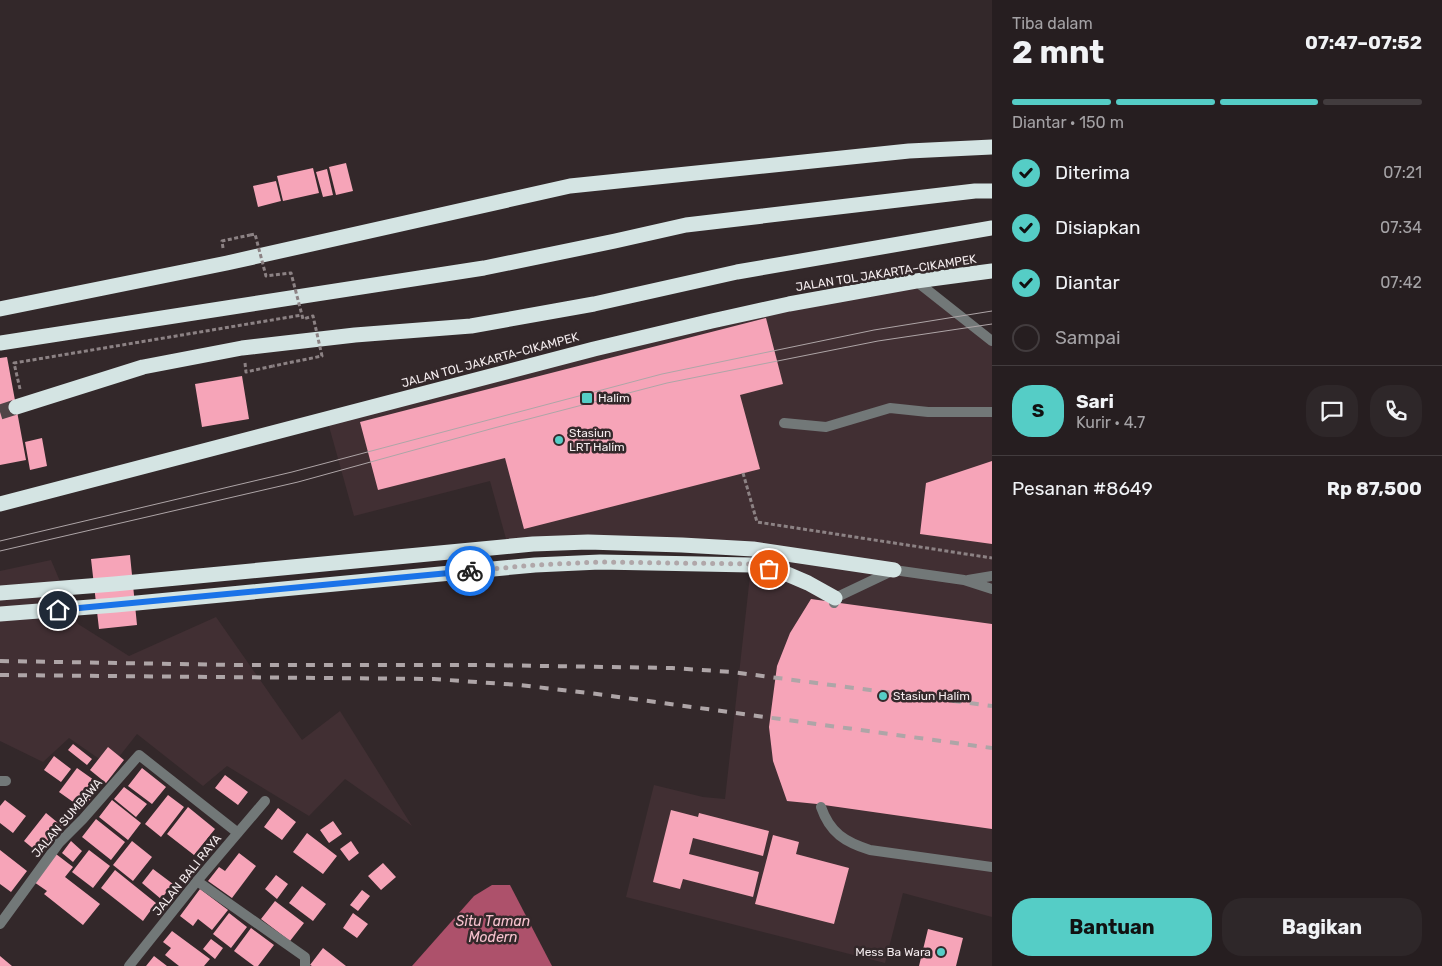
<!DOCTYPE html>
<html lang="id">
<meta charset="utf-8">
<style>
:root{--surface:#261e20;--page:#2e2729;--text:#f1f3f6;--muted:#a4a2a5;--line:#423c3e;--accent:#55cdc6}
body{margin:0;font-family:Rubik,sans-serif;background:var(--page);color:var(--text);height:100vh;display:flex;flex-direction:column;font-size:19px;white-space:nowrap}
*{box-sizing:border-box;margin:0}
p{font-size:16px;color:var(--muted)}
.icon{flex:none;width:28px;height:28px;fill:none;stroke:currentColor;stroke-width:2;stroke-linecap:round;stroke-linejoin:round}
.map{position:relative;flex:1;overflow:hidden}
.panel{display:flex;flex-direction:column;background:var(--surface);width:450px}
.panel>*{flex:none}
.pin{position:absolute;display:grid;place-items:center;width:42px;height:42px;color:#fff;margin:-21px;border:2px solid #fff;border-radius:50%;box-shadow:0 1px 5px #0007}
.courier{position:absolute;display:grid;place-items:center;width:50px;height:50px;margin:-25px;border:4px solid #1a73e8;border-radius:50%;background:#fff;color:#222;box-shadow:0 1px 6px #0007}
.headline em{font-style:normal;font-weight:700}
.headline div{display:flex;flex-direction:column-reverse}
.headline{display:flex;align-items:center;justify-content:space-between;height:85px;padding:0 20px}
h1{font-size:32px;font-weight:700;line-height:38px}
.bar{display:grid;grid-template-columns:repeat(4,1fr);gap:8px 5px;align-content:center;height:60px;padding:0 20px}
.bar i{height:6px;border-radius:4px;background:var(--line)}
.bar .selected{background:var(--accent)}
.bar p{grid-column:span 4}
.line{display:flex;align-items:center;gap:12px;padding:0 20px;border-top:1px solid var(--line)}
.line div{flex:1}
.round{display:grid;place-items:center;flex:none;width:52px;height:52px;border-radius:20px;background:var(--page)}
ol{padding:0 20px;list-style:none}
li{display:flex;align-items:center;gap:15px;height:55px}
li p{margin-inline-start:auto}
li .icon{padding:5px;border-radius:50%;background:var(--accent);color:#111;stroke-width:4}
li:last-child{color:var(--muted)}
li i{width:28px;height:28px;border:2px solid var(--line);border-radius:50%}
.action{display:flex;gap:10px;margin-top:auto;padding:10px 20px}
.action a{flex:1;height:58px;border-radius:20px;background:var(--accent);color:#111;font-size:20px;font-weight:700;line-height:58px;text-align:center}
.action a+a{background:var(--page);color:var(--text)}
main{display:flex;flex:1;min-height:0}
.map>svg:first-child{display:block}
.built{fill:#412f33}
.water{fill:#ad516b}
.building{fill:#f6a4b8}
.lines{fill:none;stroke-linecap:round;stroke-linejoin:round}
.highway-tunnel{stroke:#504547;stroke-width:15;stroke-dasharray:15 8;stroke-linecap:butt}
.path{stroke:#8c8284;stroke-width:3;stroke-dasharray:4 2.5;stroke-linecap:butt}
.lane{stroke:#727878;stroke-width:10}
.street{stroke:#727878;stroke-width:10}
.highway{stroke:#d4e4e3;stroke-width:15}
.tram{stroke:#aea5a7;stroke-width:1}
.rail{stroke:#aea5a7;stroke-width:4;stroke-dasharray:9 9;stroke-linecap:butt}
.path-bridge{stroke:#8c8284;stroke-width:3;stroke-dasharray:4 2.5;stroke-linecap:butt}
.done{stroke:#b0a7a9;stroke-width:5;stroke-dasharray:0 9}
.route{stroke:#1a73e8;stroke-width:6}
.poi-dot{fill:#55cdc6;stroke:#33282a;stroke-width:2}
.labels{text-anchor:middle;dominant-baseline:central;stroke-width:5;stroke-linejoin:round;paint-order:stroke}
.street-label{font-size:12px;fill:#f4ecee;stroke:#33282a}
.poi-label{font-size:12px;fill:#f4ecee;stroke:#33282a;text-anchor:start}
.water-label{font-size:14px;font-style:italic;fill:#f8c3cf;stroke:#33282a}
</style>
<main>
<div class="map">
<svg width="992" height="966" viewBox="0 0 992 966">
<rect width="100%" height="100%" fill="#33282a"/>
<path class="built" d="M916,281L992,341V917L903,893L885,963L626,897L654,785L703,797L725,799L753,549L508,546L490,481L354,516L327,419Z
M51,560L78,624L129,656L216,617L302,740L340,711L412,826L345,779L309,816L227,766L203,786L137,734L111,767L69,738L43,762L0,741V571Z"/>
<path class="water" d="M492,885H510L552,966H412L474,896Z"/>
<path class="building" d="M346,163L353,191L336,195L329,167Z
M313,168L319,193L283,201L277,176Z
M327,169L333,195L323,197L316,172Z
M276,181L281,201L258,207L253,186Z
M766,318L783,384L740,395L760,469L524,529L505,458L378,490L360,422Z
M7,357L26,460L0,465V358Z
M242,376L249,419L202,427L195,384Z
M42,438L47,466L30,470L25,442Z
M992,461V544L920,534L926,483Z
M130,555L137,625L99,629L91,559Z
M811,599L992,624V829L817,804L787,801L773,761L769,727L777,666L790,633Z
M73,744L92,759L87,765L68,750Z
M108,747L124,760L106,783L90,770Z
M54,756L71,769L61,782L44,770Z
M77,768L101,785L83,809L59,792Z
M142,768L166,787L152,804L128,786Z
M225,775L248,792L238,805L215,788Z
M124,787L147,804L136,817L114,799Z
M168,795L184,807L161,837L145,824Z
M5,800L26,816L13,833L0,823V806Z
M112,800L141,823L128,840L99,817Z
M188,807L215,829L194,855L167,834Z
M278,808L296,822L282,840L264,827Z
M671,810L698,817L699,813L769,831L763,856L693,838L689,854L759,872L753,897L683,879L680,889L653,882Z
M46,813L63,827L41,855L24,841Z
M96,819L125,842L111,860L82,837Z
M333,821L342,834L329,843L320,830Z
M307,833L337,856L323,874L293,852Z
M773,835L799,842L796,854L849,868L834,924L755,904Z
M71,841L82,851L73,862L62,853Z
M132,841L152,857L133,881L113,865Z
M351,841L359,853L349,861L340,849Z
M0,850L27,871L11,892L0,884Z
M89,850L110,866L93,888L72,872Z
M239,853L256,866L232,898L208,881L219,867L225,871Z
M56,854L73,867L65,877L100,904L83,925L44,894L47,891L34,882Z
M383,863L396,877L381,890L368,876Z
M153,869L173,884L161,899L142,883Z
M115,870L156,903L143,921L101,888Z
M276,875L288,884L277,899L265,889Z
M302,886L326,904L313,921L289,903Z
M200,889L228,910L212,930L198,919L193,926L180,916Z
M362,890L370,896L358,911L350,905Z
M275,901L304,923L290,941L261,919Z
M229,913L247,927L231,948L213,934Z
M353,913L368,924L357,938L343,928Z
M251,928L274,945L258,966H254L234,951Z
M928,929L963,938L956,966H919Z
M172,931L210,959L204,966H179L165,955L171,948L163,942Z
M211,939L223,948L215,959L203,949Z
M323,948L346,966H312L310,965Z
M0,956L12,966H0Z
M154,956L167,966H146Z"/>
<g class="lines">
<path class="highway-tunnel" d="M0,412L16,407"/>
<path class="path" d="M223,248L222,241L250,235
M245,363L246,372L273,366
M20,389L14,363L302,315
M743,473L757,522L992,558"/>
<path class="lane" d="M916,281L992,341
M784,423L826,427L890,408L928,412H992
M968,580L992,576
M834,603L835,598L894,570L964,580L992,589
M821,807C830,833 845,842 870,850L992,867"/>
<path class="street" d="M0,781H6
M197,881L305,957V966
M0,924L59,843L83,819L139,755L238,833
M129,966L197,881L265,801"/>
<path class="highway" d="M0,309L227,263L570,186L909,151L992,147
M0,343L484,268L615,241L686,225L975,191H992
M16,407L143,367L242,348L355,335L471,326L594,304L737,272L992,228
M0,504L594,349L712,321L789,304L916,281L992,271
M0,593L114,584L533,544L588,542L682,545L753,549L894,570
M0,614L116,605L535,565L600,562L751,565L787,574L808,583L835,598"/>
<path class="tram" d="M0,541L292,472L662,374L874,330L992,311
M0,551L298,482L494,428L667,383L878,341L992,324"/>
<path class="rail" d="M0,661L237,665H485L672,668L732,672L992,706
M0,675L434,679L519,685L597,694L992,748"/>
<path class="path-bridge" d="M250,235L255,234L266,276L291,273L303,319L313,316L322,356L273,366"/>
</g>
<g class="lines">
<path class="done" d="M470,571L535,565L600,562L751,564L769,569"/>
<path class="route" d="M58,610L470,571"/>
</g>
<g class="poi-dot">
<rect x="581" y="392" width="12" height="12" rx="2.5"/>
<circle cx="559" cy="440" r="5"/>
<circle cx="883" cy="696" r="5"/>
<circle cx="941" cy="952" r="5"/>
</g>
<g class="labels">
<g class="street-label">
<text transform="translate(886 273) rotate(-9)">JALAN TOL JAKARTA–CIKAMPEK</text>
<text transform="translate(490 360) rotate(-15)">JALAN TOL JAKARTA–CIKAMPEK</text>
<text transform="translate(67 818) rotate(-49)">JALAN SUMBAWA</text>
<text transform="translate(187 875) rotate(-51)">JALAN BALI RAYA</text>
</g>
<g class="poi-label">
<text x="598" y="398">Halim</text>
<text x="569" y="433">Stasiun<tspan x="569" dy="14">LRT Halim</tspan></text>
<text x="893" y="696">Stasiun Halim</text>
<text x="931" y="952" text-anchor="end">Mess Ba Wara</text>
</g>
<g class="water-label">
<text x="493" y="921">Situ Taman<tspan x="493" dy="16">Modern</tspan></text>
</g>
</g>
</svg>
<div class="pin" style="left:769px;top:569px;background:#ea580c"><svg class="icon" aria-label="bag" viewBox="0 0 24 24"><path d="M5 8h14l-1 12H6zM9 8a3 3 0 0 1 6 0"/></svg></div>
<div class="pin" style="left:58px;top:610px;background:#1f2937"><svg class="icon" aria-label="home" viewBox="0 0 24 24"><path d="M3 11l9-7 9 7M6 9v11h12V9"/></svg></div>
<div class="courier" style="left:470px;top:571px"><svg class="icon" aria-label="bike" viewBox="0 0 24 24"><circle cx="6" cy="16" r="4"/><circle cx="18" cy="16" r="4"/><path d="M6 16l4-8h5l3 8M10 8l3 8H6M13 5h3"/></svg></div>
</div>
<section class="panel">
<div class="headline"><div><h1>2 mnt</h1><p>Tiba dalam</p></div><em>07:47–07:52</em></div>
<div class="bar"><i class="selected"></i><i class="selected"></i><i class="selected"></i><i></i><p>Diantar · 150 m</p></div>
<ol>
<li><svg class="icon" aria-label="check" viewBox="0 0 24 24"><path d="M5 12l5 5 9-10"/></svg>Diterima<p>07:21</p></li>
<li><svg class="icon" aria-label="check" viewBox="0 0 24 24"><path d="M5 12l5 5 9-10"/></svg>Disiapkan<p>07:34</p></li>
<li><svg class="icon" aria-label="check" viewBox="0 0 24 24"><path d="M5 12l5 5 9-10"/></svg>Diantar<p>07:42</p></li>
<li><i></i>Sampai</li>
</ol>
<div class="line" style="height:90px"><b class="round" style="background:var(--accent);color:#111">S</b><div><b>Sari</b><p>Kurir · 4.7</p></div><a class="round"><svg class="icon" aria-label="chat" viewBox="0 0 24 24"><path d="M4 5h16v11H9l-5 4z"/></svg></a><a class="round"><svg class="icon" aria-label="phone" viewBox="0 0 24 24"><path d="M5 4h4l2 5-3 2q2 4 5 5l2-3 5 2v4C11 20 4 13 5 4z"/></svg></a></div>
<div class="line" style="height:65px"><div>Pesanan #8649</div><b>Rp 87,500</b></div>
<div class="action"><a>Bantuan</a><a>Bagikan</a></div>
</section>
</main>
